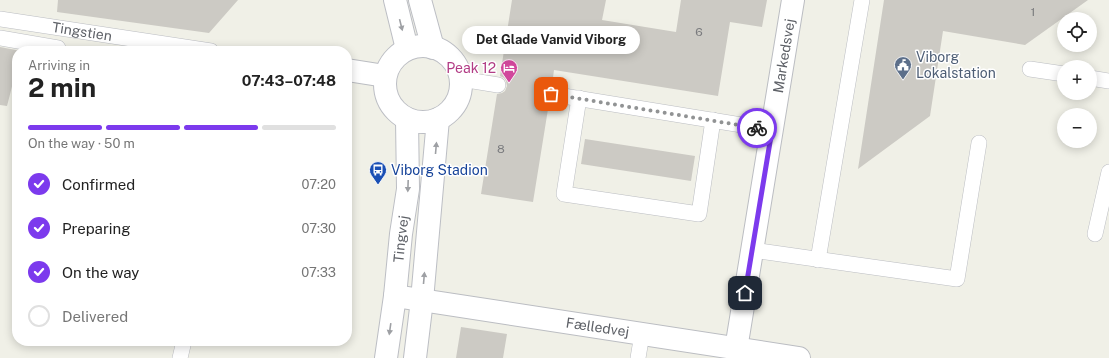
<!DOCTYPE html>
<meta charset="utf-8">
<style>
:root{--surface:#fff;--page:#f6f6f6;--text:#222;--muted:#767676;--line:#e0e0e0;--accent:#7c3aed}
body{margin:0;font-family:"Public Sans",sans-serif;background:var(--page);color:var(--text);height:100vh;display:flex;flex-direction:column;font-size:15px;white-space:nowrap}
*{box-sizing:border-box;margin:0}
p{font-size:13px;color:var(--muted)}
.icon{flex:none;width:22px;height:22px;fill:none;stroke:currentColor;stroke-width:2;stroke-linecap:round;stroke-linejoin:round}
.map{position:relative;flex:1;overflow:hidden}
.sheet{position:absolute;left:12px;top:46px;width:340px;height:300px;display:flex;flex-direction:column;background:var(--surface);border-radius:16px;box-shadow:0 2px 10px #0003}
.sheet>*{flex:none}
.tools{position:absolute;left:1057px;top:12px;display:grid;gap:8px}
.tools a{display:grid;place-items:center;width:40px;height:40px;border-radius:50%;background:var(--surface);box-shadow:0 2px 10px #0003;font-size:20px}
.pin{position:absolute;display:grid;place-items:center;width:34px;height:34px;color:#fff;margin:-17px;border-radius:8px;box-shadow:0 2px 6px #0006}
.courier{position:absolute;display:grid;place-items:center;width:40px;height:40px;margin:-20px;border:3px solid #7c3aed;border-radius:50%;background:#fff;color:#222;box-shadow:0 1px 5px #0007}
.bubble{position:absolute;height:28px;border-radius:14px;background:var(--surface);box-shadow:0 2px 10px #0003;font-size:13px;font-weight:700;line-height:28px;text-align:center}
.head em{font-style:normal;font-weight:700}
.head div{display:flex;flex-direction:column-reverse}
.head{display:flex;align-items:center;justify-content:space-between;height:68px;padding:0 16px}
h1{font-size:26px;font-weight:700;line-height:30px}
.bar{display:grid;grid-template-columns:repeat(4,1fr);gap:6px 4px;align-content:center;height:48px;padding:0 16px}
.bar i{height:5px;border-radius:3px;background:var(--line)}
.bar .selected{background:var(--accent)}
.bar p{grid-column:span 4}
ol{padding:0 16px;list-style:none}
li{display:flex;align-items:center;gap:12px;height:44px}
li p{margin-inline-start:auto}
li .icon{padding:4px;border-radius:50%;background:var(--accent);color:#fff;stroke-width:4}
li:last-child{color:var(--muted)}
li i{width:22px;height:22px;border:2px solid var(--line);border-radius:50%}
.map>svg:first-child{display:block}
.building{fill:#cccac4}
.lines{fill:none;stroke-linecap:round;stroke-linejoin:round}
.lane-casing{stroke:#bbbdc2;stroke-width:16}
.street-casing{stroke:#bbbdc2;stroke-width:24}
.secondary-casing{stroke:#bcbec4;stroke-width:24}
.lane{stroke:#fff;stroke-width:15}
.street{stroke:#fff;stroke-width:22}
.secondary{stroke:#fff;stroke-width:22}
.oneway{fill:#9ea0a4}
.done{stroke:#919394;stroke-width:4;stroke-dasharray:0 7.2}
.route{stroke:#7c3aed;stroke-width:5}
.labels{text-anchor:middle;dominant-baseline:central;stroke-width:3;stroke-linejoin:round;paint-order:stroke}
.number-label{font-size:12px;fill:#7a7b7e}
.street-label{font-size:14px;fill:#5e6167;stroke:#fff}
.service-label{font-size:14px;fill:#4e5e75;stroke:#fff;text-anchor:start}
.hotel-label{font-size:14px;fill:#b23c85;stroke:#fff;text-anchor:end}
.transit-label{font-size:14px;fill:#164399;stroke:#fff;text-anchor:start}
</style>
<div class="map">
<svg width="1109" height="358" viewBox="0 0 1109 358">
<rect width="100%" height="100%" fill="#f0f0e7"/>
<path class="building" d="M58,0H238L209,33L57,12Z
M512,0H606L602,20L676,32L681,0H767L762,27L730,22L718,96L554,70L552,85H548L544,88L542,92L543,98L546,101L549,103L533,202L481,194L497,94L502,93L505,91L507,86L506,81L504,78L500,76Z
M884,0H1088L1025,45L943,31L930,116L858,169Z
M0,47L21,51H17V67L7,106L0,105Z
M585,139L695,156L691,181L581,164Z
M461,327L507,334L503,358H456Z"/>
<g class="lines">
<g class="lane-casing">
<g id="lane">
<path id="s1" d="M0,19L211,51"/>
<path d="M0,38L58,48"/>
<path d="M1030,69L1064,74"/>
<path d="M1090,78L1109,81"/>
<path d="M461,79L498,85"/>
<path d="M551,94L772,130"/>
<path d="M579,98L564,194L699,214L713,120"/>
<path d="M1095,234L1109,172"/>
<path d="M752,250L957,279L979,143"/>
<path d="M818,260L862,0"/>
<path d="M180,358L184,341"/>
<path d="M638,358L642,334"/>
</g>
</g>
<g class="street-casing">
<g id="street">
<path d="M347,70L385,76"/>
<path id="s2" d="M395,296L799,358"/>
<path id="s3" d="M736,349L793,0"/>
</g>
</g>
<g class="secondary-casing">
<g id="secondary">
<path d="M395,0L407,49"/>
<path d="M420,0L433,48"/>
<circle cx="423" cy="84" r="38"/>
<path id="s4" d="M386,358L395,296L401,234L408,189L407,119"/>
<path d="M415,358L422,300L438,119"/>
</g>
</g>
<use href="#lane" class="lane"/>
<use href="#street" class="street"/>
<use href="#secondary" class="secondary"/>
</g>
<defs><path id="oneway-solid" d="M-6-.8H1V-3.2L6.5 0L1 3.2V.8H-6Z"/></defs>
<g class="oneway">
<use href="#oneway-solid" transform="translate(401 25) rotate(76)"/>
<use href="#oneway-solid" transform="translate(436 148) rotate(-85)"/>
<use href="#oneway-solid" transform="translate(408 186) rotate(92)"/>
<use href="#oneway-solid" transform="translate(424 278) rotate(-85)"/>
<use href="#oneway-solid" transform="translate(390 329) rotate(98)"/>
</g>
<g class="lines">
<path class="done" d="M551,94L757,128"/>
<path class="route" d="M745,293L772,130L757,128"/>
</g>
<defs>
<g id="civic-pin" transform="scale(0.9)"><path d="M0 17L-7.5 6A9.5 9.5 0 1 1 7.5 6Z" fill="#5c6f8a" stroke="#fff"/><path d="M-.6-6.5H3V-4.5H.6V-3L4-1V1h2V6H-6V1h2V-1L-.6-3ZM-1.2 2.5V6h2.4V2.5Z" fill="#fff"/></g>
<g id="hotel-pin" transform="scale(0.9)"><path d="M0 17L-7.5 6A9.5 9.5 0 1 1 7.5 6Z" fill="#d1479c" stroke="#fff"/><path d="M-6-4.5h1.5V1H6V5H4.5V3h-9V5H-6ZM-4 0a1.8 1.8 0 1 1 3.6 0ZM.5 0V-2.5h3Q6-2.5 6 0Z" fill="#fff"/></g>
<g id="bus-pin" transform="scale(0.9)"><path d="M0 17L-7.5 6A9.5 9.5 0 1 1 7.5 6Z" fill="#1a4fb4" stroke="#fff"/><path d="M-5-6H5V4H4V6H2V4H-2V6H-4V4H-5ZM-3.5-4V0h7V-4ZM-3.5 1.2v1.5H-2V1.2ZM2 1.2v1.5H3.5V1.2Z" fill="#fff"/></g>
</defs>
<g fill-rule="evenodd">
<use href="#civic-pin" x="903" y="65"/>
<use href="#hotel-pin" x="509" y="68"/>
<use href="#bus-pin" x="378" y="170"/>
</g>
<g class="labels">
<g class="number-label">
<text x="1033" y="12">1</text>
<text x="699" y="32">6</text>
<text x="501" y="149">8</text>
</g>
<g class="street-label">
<text stroke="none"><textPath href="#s1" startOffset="83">Tingstien</textPath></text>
<text stroke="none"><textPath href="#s3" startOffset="297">Markedsvej</textPath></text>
<text stroke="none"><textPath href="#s4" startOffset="120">Tingvej</textPath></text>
<text stroke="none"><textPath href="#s2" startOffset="205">Fælledvej</textPath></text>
</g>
<g class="service-label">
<text x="916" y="57">Viborg<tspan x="916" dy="16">Lokalstation</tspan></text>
</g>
<g class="hotel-label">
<text x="496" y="68">Peak 12</text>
</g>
<g class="transit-label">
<text x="391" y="170">Viborg Stadion</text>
</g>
</g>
</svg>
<div class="tools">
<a><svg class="icon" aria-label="locate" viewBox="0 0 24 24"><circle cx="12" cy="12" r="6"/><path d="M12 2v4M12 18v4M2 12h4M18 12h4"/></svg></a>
<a>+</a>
<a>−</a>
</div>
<div class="pin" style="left:551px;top:94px;background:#ea580c"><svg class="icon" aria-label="bag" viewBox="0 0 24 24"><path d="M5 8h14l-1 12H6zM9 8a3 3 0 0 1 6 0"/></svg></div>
<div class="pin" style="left:745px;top:293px;background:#1f2937"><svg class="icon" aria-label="home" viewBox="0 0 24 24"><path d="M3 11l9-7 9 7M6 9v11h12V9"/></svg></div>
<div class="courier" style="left:757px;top:128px"><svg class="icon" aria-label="bike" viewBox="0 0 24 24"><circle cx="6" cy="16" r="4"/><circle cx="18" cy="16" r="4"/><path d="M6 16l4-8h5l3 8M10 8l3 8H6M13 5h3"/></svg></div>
<div class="bubble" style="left:462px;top:26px;width:178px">Det Glade Vanvid Viborg</div>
<section class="sheet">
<div class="head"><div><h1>2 min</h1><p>Arriving in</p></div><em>07:43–07:48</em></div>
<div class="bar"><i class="selected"></i><i class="selected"></i><i class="selected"></i><i></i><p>On the way · 50 m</p></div>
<ol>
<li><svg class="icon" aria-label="check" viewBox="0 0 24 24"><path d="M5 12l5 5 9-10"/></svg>Confirmed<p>07:20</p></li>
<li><svg class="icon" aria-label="check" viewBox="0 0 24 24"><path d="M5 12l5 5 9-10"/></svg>Preparing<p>07:30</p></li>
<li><svg class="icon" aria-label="check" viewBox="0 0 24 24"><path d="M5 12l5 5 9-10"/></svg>On the way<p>07:33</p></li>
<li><i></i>Delivered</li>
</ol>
</section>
</div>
